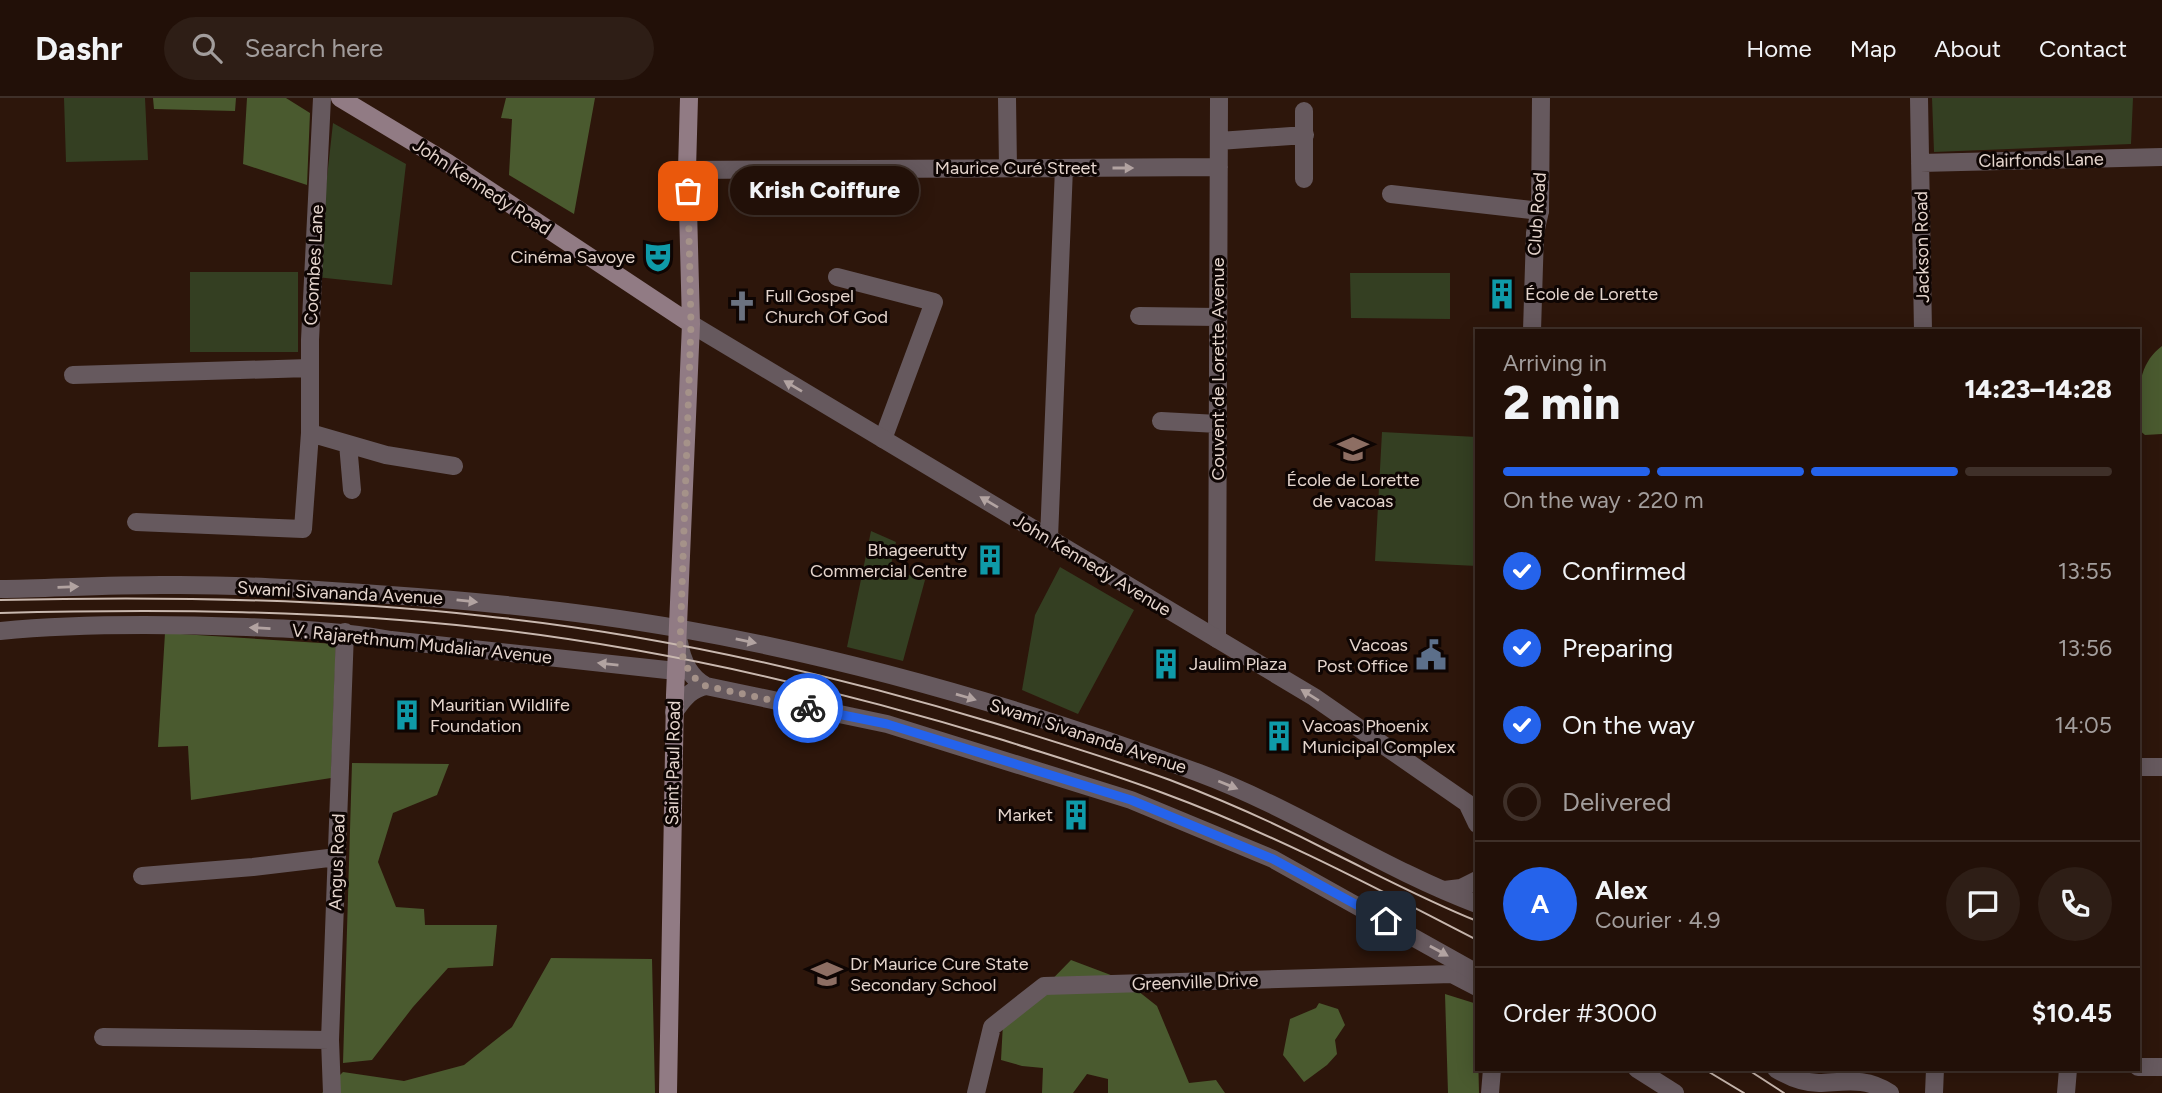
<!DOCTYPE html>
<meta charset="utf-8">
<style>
:root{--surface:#221008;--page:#2e1e16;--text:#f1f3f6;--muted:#a29d9c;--line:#3f3029;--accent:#2563eb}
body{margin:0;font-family:Figtree,sans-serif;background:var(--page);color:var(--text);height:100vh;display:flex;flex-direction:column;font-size:26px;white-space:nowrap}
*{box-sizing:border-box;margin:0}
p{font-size:23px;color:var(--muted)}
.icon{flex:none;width:38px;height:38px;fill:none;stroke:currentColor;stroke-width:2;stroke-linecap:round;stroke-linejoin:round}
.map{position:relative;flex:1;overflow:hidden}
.drawer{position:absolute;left:1475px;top:231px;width:665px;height:742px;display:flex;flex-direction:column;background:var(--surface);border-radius:0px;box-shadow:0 4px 18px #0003,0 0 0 2px var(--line)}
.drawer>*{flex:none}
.pin{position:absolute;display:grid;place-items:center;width:60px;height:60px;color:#fff;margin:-30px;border-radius:14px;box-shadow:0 4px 10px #0006}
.courier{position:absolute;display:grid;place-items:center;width:70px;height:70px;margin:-35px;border:5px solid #2563eb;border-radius:50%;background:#fff;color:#222;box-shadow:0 2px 9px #0007}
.bubble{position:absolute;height:49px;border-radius:24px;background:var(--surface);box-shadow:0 4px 18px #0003,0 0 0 2px var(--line);font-size:23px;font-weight:800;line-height:49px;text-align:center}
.head em{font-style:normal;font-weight:800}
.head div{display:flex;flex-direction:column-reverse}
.head{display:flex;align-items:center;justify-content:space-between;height:119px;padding:0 28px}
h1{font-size:46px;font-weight:800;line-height:52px}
.bar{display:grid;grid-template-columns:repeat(4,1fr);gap:10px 7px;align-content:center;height:84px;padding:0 28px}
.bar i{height:9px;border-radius:5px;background:var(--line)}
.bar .selected{background:var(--accent)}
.bar p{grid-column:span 4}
.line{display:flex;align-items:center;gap:18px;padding:0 28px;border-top:2px solid var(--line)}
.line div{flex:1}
.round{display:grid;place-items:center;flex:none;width:74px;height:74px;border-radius:37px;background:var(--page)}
ol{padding:0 28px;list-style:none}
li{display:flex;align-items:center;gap:21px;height:77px}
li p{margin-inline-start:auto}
li .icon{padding:7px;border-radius:50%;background:var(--accent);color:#fff;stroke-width:4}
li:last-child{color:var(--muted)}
li i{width:38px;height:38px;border:4px solid var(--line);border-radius:50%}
header{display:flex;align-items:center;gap:42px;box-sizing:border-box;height:98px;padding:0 35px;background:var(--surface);border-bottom:2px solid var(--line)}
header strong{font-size:33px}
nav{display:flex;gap:38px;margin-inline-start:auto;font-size:24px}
.search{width:490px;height:63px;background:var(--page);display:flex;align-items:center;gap:18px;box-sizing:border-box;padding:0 24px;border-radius:38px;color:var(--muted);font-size:26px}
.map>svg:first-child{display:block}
.green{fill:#343f22}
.forest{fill:#4a5a2f}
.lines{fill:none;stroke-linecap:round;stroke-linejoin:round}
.minor{stroke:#66595e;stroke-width:18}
.tertiary{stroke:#66595e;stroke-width:18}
.secondary{stroke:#917b84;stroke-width:18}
.tram{stroke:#c9b8af;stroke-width:2}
.oneway{fill:#b2a3a1}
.done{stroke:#a59289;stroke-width:7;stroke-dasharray:0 12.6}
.route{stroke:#2563eb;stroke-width:9}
.labels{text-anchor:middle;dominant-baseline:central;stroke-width:6;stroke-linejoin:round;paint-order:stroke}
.street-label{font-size:18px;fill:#e5d5cd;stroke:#0e0503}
.poi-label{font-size:18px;fill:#e5d5cd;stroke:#0e0503;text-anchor:start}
</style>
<header>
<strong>Dashr</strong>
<div class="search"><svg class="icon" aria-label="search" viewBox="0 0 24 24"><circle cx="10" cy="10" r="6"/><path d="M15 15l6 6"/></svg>Search here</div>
<nav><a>Home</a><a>Map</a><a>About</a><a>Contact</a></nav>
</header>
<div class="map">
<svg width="2162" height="995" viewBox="0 0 2162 995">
<rect width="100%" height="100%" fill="#2d160b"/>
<path class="green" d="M64,0H145L148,62L66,64Z
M1932,0H2133L2131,46L1934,54Z
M333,25L406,66L392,187L316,179Z
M190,174H298V254H190Z
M1350,175H1450V221L1351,220Z
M1382,334L1477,339V468L1375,463Z
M871,433L896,444L890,471L925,482L903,563L847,549Z
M1060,469L1134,512L1078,616L1022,592L1035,517Z"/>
<path class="forest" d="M153,0H236L235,13L154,11Z
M247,0H286L310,15L307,87L243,66Z
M506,0H595L574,116L509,77L512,21L501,20Z
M2162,248V336L2145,337L2139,332C2138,302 2135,268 2162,248Z
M165,535L336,546L331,680L191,702L188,648L158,649Z
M352,665L449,666L437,697L393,715L378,764L396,809L424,811L425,827H497L493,868L448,870L413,909L372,962L343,965Z
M551,860L652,861L655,995H322L343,974L404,983L464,967L512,929Z
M1071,862L1124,882L1157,908L1189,985L1216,982L1225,995H1108V981L1087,976L1073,995H1042L1043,970L1022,968L1001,962L1003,925L1030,904Z
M1445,896L1477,906L1479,995H1448Z
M1319,905L1338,911L1345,927L1335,942L1337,956L1327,967L1304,984L1283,957L1290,921L1316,910Z"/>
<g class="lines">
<path class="minor" d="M1007,0L1008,70
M1919,0L1923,233
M1219,43L1305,37
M1920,65L2162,59
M687,72L1219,69
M1304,81V13
M1391,96L1540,113
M837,179L934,204L883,341
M1139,218L1218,219
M73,277L309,270
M1161,323L1218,326
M310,335V242L322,0
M348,346L352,392
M136,424L303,431L310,335L386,357L454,368
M1049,440L1064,70
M0,533C82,525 165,526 247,529C296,531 343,533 391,542L676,573
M1217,541L1219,0
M2138,669H2162
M142,778L253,769L337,759
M103,939L330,942
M2138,969H2162
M332,995L330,942L345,534
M976,995L992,929L1044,888L1452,876L1477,889
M1934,995L1935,971
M2066,995L2068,971"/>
<path class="tertiary" d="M691,226L1314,599L1467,705L1477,726
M1532,233L1535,135L1540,113L1541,0
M0,491C54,490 108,487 161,487C233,486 305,491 376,496C478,503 581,513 682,531C858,562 1031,613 1199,675C1296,711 1381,770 1477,806
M679,544C682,563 689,579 706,588L887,626L1131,702L1273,761L1477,875
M674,614C684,601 689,592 706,588
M1444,792L1461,790L1477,782
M1637,971L1675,995
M1776,971C1789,979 1804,985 1819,985C1846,984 1866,979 1890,995
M1490,995L1492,971"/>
<path class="secondary" d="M340,0L448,65L691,226
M668,995L675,597L691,226L687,72L689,0"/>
<path class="tram" d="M0,502C161,498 323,500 484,518C657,536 828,575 994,625C1053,643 1112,661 1170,682C1225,703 1279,727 1331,754C1380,778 1427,803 1477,823
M0,515C161,511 324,512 484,530C660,550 833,590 1003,642C1056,659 1110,675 1163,695C1272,735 1374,789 1477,842
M1704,971L1744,995
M1747,971L1784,995"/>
</g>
<defs><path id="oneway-solid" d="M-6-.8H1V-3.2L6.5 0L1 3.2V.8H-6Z" transform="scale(1.75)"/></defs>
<g class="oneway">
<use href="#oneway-solid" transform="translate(1123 70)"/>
<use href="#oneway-solid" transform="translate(793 288) rotate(-149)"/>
<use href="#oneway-solid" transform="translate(989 404) rotate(-149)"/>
<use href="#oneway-solid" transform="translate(68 489) rotate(-2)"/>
<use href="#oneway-solid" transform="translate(467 503) rotate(6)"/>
<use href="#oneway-solid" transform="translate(260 530) rotate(-177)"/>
<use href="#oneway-solid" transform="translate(746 543) rotate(11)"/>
<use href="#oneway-solid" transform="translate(608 566) rotate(-174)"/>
<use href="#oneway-solid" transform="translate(1310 597) rotate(-148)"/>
<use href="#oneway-solid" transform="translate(966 599) rotate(16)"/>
<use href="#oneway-solid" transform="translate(1228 687) rotate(22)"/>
<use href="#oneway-solid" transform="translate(1439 853) rotate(29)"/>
</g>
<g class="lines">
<path class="done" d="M688,93L691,226L680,548C684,565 689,579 706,588L808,610"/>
<path class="route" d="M808,610L887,626L1131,702L1273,761L1386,823"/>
</g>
<defs>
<g id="theatre-bare" transform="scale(2.415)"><path d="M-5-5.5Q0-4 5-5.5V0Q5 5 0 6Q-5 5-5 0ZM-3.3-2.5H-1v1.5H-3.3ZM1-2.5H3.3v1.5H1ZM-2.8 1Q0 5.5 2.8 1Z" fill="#0f9aa8" stroke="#0e0503" stroke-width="2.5" paint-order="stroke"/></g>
<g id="building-bare" transform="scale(2.415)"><path d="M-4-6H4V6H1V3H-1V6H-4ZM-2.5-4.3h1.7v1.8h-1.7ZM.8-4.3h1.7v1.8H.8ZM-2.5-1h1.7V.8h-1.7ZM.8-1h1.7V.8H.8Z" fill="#0f9aa8" stroke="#0e0503" stroke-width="2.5" paint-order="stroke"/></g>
<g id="church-bare" transform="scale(2.415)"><path d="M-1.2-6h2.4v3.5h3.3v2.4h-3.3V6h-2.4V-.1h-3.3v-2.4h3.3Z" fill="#6b7280" stroke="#0e0503" stroke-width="2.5" paint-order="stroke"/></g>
<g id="school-bare" transform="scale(2.415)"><path d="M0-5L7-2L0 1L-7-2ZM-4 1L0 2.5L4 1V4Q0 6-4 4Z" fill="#8d6e63" stroke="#0e0503" stroke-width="2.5" paint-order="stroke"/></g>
<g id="civic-bare" transform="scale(2.415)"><path d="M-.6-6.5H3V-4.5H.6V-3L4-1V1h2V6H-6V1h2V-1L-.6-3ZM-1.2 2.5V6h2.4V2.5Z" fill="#5c6f8a" stroke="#0e0503" stroke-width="2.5" paint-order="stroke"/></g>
<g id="university-bare" transform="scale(2.415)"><path d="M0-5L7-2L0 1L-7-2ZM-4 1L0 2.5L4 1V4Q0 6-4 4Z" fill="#8d6e63" stroke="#0e0503" stroke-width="2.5" paint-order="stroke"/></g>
</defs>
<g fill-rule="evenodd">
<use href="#theatre-bare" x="658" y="159"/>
<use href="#building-bare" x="1502" y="196"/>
<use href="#church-bare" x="742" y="208"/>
<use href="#school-bare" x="1353" y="351"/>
<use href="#building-bare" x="990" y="462"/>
<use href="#civic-bare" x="1431" y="557"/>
<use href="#building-bare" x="1166" y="566"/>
<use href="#building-bare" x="407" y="617"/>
<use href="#building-bare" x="1279" y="638"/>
<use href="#building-bare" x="1076" y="717"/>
<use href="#university-bare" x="827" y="876"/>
</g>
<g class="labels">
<g class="street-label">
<text transform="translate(2041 62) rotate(-1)">Clairfonds Lane</text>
<text x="1016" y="70">Maurice Curé Street</text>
<text transform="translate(482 89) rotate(33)">John Kennedy Road</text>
<text transform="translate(1537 116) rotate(-86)">Club Road</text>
<text transform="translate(1922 149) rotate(-91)">Jackson Road</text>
<text transform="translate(314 167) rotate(-87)">Coombes Lane</text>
<text transform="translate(1218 271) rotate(-90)">Couvent de Lorette Avenue</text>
<text transform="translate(1092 467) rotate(31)">John Kennedy Avenue</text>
<text transform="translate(340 495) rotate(3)">Swami Sivananda Avenue</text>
<text transform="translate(422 546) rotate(6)">V. Rajarethnum Mudaliar Avenue</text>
<text transform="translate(1088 638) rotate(18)">Swami Sivananda Avenue</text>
<text transform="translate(673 665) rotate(-89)">Saint Paul Road</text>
<text transform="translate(337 764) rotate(-88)">Angus Road</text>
<text transform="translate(1195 884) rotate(-2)">Greenville Drive</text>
</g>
<g class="poi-label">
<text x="635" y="159" text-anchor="end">Cinéma Savoye</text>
<text x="1525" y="196">École de Lorette</text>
<text x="765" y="198">Full Gospel<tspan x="765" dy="21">Church Of God</tspan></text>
<text x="1353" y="382" text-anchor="middle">École de Lorette<tspan x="1353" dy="21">de vacoas</tspan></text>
<text x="967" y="452" text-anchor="end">Bhageerutty<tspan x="967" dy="21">Commercial Centre</tspan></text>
<text x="1408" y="547" text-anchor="end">Vacoas<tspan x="1408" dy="21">Post Office</tspan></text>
<text x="1189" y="566">Jaulim Plaza</text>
<text x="430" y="607">Mauritian Wildlife<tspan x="430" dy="21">Foundation</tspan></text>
<text x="1302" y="628">Vacoas Phoenix<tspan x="1302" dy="21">Municipal Complex</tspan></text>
<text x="1053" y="717" text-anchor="end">Market</text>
<text x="850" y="866">Dr Maurice Cure State<tspan x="850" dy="21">Secondary School</tspan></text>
</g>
</g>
</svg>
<div class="pin" style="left:688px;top:93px;background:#ea580c"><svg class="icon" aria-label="bag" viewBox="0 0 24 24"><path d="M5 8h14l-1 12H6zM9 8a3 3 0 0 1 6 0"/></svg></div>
<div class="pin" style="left:1386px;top:823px;background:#1f2937"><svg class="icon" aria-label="home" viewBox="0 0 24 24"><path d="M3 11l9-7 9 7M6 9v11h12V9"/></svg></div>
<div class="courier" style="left:808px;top:610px"><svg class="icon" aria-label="bike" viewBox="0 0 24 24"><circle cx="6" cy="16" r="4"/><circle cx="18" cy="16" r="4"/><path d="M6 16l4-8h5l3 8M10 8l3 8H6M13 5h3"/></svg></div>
<div class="bubble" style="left:730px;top:68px;width:189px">Krish Coiffure</div>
<section class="drawer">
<div class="head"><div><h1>2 min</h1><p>Arriving in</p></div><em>14:23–14:28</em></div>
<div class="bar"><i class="selected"></i><i class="selected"></i><i class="selected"></i><i></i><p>On the way · 220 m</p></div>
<ol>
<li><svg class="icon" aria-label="check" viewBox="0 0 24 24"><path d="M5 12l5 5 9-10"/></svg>Confirmed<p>13:55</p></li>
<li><svg class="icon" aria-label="check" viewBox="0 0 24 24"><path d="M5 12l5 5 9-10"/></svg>Preparing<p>13:56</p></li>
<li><svg class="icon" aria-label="check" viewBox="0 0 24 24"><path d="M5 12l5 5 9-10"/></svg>On the way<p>14:05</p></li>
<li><i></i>Delivered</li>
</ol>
<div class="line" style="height:126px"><b class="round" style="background:var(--accent);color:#fff">A</b><div><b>Alex</b><p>Courier · 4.9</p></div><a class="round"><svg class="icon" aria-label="chat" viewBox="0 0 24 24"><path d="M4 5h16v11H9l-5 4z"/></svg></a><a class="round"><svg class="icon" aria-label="phone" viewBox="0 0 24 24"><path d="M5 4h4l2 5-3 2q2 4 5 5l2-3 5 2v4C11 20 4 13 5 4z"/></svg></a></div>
<div class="line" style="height:91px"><div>Order #3000</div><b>$10.45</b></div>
</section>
</div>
